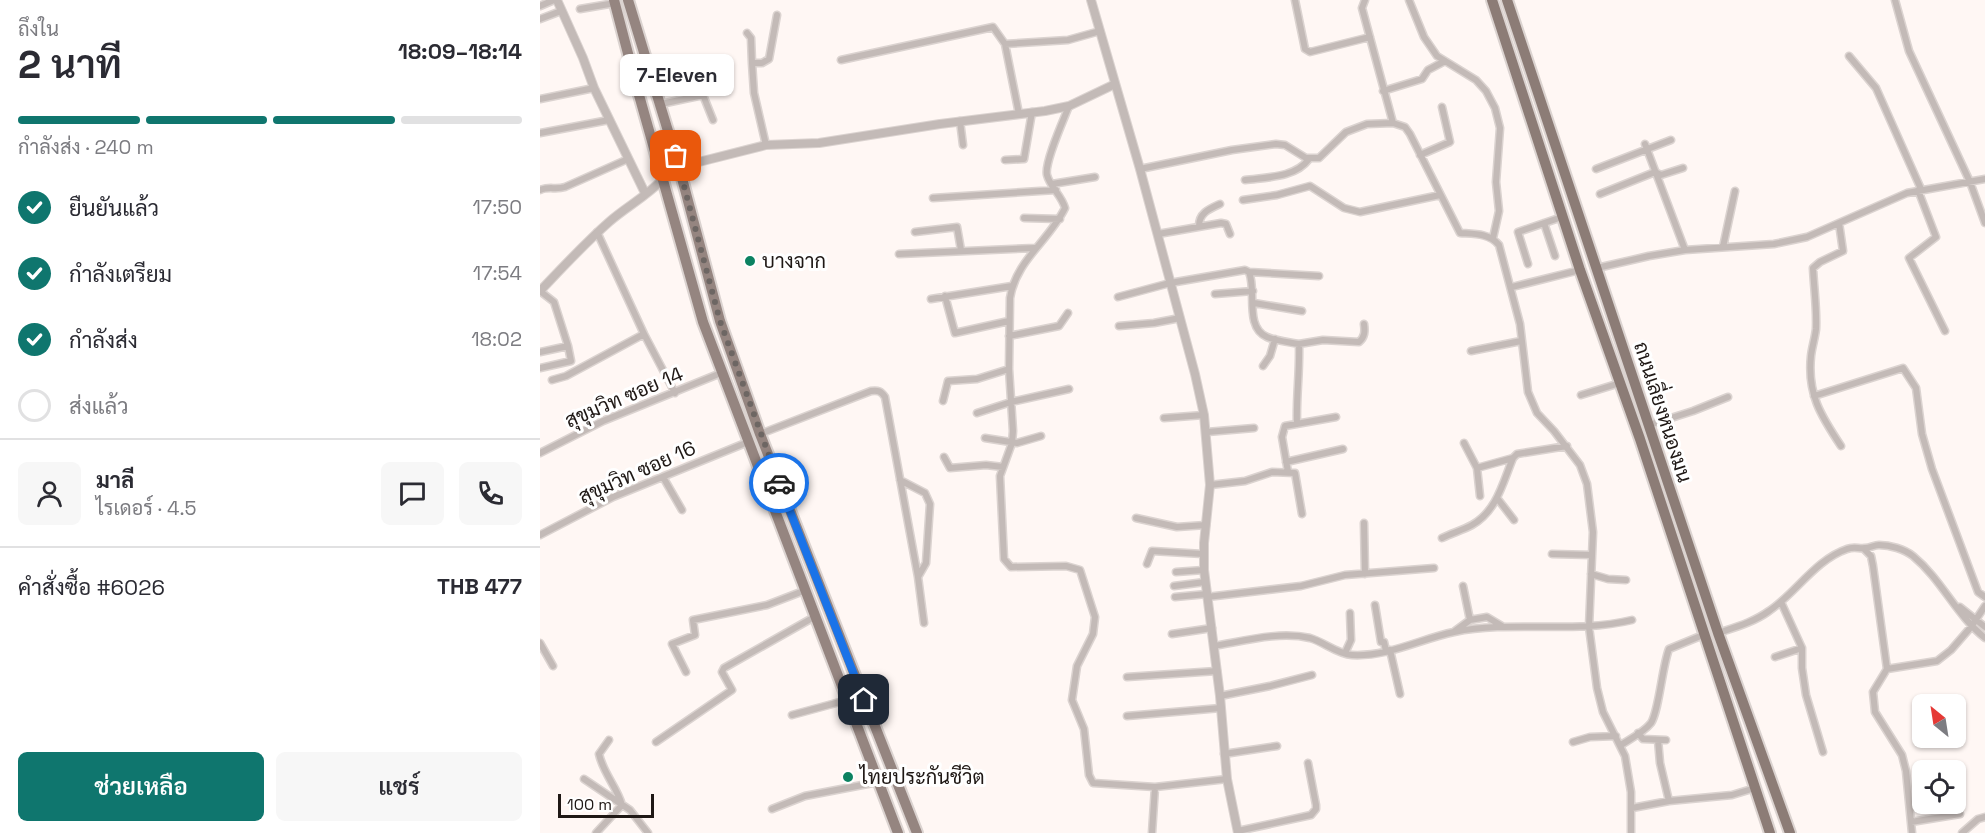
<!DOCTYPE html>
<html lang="th">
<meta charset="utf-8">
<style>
:root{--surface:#fff;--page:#f7f7f7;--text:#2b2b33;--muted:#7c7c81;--line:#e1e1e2;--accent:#0f766e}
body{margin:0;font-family:"Space Grotesk",Sarabun,sans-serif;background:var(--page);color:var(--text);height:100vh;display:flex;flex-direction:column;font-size:22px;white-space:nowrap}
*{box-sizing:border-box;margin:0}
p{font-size:20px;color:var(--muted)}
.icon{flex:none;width:33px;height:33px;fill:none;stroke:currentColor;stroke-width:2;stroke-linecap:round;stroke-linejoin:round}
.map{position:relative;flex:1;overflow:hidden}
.details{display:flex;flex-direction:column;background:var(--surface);width:540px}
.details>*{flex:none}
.needle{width:39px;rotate:330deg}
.tools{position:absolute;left:1372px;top:694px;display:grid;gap:12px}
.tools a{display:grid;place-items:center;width:54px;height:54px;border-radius:9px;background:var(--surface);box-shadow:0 2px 4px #0004;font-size:30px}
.scale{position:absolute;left:18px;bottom:15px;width:96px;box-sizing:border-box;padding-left:6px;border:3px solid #1f1815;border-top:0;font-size:16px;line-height:21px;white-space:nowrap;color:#1f1815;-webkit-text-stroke:4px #fff;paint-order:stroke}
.pin{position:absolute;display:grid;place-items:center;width:51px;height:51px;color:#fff;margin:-26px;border-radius:12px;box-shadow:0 3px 9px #0006}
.courier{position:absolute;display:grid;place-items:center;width:60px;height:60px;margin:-30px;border:4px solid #1a73e8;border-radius:50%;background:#fff;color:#222;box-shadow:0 2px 8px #0007}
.bubble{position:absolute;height:42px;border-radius:9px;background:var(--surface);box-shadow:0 2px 4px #0004;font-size:20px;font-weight:600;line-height:42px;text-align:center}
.head em{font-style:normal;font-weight:600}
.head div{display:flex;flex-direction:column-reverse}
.head{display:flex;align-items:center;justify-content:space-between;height:102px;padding:0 18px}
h1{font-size:39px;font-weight:600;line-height:45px}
.bar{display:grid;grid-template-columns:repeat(4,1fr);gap:9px 6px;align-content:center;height:72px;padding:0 18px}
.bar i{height:8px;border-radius:4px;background:var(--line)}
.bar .on{background:var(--accent)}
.bar p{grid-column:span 4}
.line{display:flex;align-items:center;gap:15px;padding:0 18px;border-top:2px solid var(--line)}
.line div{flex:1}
.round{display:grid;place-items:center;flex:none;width:63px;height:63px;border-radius:9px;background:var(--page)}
ol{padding:0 18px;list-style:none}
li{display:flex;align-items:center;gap:18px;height:66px}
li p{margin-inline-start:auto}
li .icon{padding:6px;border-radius:50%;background:var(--accent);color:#fff;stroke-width:4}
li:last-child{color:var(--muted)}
li i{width:33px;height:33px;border:3px solid var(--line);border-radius:50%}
.cta{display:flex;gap:12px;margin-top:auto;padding:12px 18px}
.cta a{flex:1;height:69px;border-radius:9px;background:var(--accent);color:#fff;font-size:24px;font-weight:600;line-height:69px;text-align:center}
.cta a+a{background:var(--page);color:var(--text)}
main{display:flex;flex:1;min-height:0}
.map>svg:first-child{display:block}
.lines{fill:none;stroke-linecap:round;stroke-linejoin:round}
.minor-casing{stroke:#dbd3d0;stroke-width:9}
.tertiary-casing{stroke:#dbd3d0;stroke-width:10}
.primary-casing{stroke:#dbd3d0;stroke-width:14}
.trunk-casing{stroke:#dbd3d0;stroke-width:14}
.minor{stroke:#c3bab7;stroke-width:6}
.tertiary{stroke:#c3bab7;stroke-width:8}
.primary{stroke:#958580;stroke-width:10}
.trunk{stroke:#8c7c76;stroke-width:10}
.done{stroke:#6d6663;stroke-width:6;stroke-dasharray:0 10.8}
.route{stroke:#1a73e8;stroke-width:8}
.poi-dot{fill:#0c8261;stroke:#fff;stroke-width:2}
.labels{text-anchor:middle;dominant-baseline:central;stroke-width:6;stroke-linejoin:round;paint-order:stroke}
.poi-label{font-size:20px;fill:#1f1815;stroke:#fff;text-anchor:start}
.street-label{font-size:20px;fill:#1f1815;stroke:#fff}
</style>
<main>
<section class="details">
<div class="head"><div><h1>2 นาที</h1><p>ถึงใน</p></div><em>18:09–18:14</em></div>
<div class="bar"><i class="on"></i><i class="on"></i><i class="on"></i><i></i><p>กำลังส่ง · 240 m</p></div>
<ol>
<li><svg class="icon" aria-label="check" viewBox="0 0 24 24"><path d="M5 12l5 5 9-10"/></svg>ยืนยันแล้ว<p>17:50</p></li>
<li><svg class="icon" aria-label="check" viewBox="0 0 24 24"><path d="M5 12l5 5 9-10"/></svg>กำลังเตรียม<p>17:54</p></li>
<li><svg class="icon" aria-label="check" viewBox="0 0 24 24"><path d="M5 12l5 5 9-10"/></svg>กำลังส่ง<p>18:02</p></li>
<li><i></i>ส่งแล้ว</li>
</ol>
<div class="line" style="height:108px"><a class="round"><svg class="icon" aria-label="person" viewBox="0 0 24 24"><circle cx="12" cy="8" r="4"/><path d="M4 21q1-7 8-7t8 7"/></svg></a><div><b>มาลี</b><p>ไรเดอร์ · 4.5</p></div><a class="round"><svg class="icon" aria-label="chat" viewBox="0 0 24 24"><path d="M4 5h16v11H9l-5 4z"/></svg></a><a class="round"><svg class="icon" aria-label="phone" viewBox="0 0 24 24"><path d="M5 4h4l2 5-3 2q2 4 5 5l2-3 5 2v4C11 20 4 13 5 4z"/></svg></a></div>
<div class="line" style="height:78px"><div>คำสั่งซื้อ #6026</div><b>THB 477</b></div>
<div class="cta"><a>ช่วยเหลือ</a><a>แชร์</a></div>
</section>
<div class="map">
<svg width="1445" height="833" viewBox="0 0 1445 833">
<rect width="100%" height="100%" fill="#fff7f4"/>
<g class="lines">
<g class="minor-casing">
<path id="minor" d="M755,0L765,49L770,52L830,37
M825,0L822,8L853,123
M869,0L884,37L897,56L936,80L946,91L955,108L960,128L956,182L959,211L953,238
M1355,0L1369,51L1430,182L1445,223
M0,6L14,0
M40,9L75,3
M0,19L21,11
M207,33L211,38L212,63
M465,44L479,114
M1309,56L1336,88L1381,189
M301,60L453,27L465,44L528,40L560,31
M843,91L882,79L888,70L905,61
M0,99L54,88
M121,104L163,95L173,120
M529,106C524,119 504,163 507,175C510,187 522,196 525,208C509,241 476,260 470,298L469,369L473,431L472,443L460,476L464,559L471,567L526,566L540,570L555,617L553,634L537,666L532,700L544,729L549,775L553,783L615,787L687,779
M420,121L423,145
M0,133L69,120
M1105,144L1145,250
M226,145L214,93L212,63H222L229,59L237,15
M880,155L910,142L902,107
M465,160L484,159L492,112
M600,169L692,150L736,144L745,145L766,158H779L806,132L827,124L853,123L865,127L870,134L920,233C934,234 949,233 959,245L980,324L988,392L997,413L1014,431L1040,465L1047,484L1053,532L1049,627L1057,688L1063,712L1085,756L1091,792V833
M1056,169L1131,140
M705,180C727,177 755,178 769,159
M512,184L555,177
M0,190C8,186 16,190 25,187L88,159
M1378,190L1396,237L1369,258L1405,331
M1060,194L1115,172L1121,175L1143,168
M393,198L516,190
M703,200L737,195L770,186L804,208L820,212L900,195
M484,218L520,219
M1004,223L1015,256
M1299,223L1303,251L1280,262L1273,268C1274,289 1277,309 1276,329C1275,338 1272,347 1271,356C1267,394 1281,416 1301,446
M659,226C659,213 669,209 680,204
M57,232L104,334L135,393
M375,232L417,227L421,250
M618,234L681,223L686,224L690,234
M1183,247L1195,191
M359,254L495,248
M988,264L978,232L1022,217
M1057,268L1109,256L1145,250L1234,244L1267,237L1367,193L1445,179
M709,272L779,276
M972,287L1040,270
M675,294L713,291
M405,296L415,333L469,321
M578,297L630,283L705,270L709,272C717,291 704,327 727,337C736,341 749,342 759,344C760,371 756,397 757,424
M391,299L472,286
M714,303L762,311
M579,326L614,323L640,318
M469,336L519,326L528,313
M759,344L783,340L819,342C825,337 825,331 824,324
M931,351L981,341
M0,352L28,346L14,302L0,291
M723,366L730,356L735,339
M0,368L31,361L28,346
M12,380L26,376L104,334
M1041,395L1080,383
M1274,396L1363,368L1376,388L1382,434L1392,469L1438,592L1445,597
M403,401L408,381L437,379L469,369
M437,413L471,402L529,389
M624,418L664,415
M1109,425L1153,411L1188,397
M667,432L714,428
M220,434L331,391C338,390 341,391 345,397L378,577L384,623
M445,438L477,443L501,436
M924,443L937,468L940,496
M0,453L63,421L181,373
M404,457L410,468L446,465L463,467
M746,462L803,449
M937,468L973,458
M748,472L742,437L745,426L796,417
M123,477L142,510
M360,480L385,493L390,504L386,563L378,577
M670,485L705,481L732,472L755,473L762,514
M957,498L974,520
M596,518L637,527L666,525
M824,523L825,574
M0,535L73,497L208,442
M902,538C912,533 923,530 932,525C957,511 963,482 973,458L977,454L1027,446
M1324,549L1331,556L1333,566L1347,669L1333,692L1335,712L1362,755L1366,771L1372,833
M1012,554L1052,555
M607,564L612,551L663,554
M636,572L664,570
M1051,574L1068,579L1086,580
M634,586L665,582
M923,586L930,620
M635,597L667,594
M667,597L761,586L805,575L894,568
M1241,602L1262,648V668L1266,695L1283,752
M835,605L841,642H844L846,651
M1420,607L1445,627
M915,631L930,620L947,617L962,626
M1178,633C1196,627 1214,622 1229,611C1256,593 1275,560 1307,549C1314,546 1319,549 1325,548C1330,548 1334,545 1339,545C1350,545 1364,549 1373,556C1402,580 1416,615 1445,638
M632,634L672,628
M0,643L13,666
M674,646C704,641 739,631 770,638C784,642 797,654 812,655C848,657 880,639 914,632C973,620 1034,634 1092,620
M850,650L860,694
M805,653L811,640L810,613
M1235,657L1262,648
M1347,669L1397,661L1411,650L1431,627L1445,606
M146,672L132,644L155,635L153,620L227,605L266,590
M587,677L677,671
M680,696L730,686L772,675
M252,715L307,700
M587,716L681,708
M1098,733L1103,739L1126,740
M1118,740L1120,763L1129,801
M116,742L192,690L182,672L184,668L276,616
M1033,742L1050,737L1076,736
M1081,745C1090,739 1104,732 1111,723C1119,711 1122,667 1129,649L1163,635
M684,754L737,746
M44,779L90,810L108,833
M1092,808L1129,801L1192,795L1215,788
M232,809L265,796L338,782
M1371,822L1420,814
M698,831L771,815L776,809V805L768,763
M56,833L82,805C77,787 63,773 59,754L69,740
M612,833L615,787
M1422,833L1438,819L1445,817"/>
</g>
<g class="tertiary-casing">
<path id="tertiary" d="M17,0L43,58L54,88L105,193
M551,0L600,169L655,374L664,415L670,485L664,543V570L680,696L687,779L698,833
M139,167L226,145L279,143L400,124L505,111L529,106L575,84
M0,291C22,268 44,244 69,222C86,207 107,196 123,179"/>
</g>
<g class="primary-casing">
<path id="primary" d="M74,0L97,88L163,322L358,833
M88,0L139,167L180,321L220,434L377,833"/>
</g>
<g class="trunk-casing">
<path id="trunk" d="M952,0L1040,270L1100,439L1230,833
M967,0L1178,633L1250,833"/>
</g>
<use href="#minor" class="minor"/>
<use href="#tertiary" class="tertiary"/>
<use href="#primary" class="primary"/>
<use href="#trunk" class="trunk"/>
</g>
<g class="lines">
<path class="done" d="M136,156L180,321L239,483"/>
<path class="route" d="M239,483L324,700"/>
</g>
<g class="poi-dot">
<circle cx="210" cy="261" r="6"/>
<circle cx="308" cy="777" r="6"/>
</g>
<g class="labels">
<g class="poi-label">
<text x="222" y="261">บางจาก</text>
<text x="320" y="777">ไทยประกันชีวิต</text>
</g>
<g class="street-label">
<text transform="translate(84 397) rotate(-23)">สุขุมวิท ซอย 14</text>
<text transform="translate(1123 412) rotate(72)">ถนนเลี่ยงหนองมน</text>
<text transform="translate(97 472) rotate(-24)">สุขุมวิท ซอย 16</text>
</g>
</g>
</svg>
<div class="tools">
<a><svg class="needle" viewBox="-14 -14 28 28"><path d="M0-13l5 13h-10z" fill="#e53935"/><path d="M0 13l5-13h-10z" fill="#7c7c81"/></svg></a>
<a><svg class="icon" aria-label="locate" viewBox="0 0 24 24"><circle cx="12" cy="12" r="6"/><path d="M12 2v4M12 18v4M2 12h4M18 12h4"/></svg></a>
</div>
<div class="scale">100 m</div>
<div class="pin" style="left:136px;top:156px;background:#ea580c"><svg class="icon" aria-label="bag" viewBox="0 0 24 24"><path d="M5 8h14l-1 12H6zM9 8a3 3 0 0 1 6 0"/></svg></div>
<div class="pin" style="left:324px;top:700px;background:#1f2937"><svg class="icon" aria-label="home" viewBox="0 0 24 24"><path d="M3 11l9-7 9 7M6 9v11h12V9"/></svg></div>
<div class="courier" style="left:239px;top:483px"><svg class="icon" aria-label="car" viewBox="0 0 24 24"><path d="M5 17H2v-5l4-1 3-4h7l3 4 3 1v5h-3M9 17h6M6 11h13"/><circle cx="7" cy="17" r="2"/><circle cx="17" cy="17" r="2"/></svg></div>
<div class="bubble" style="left:80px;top:54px;width:114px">7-Eleven</div>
</div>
</main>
